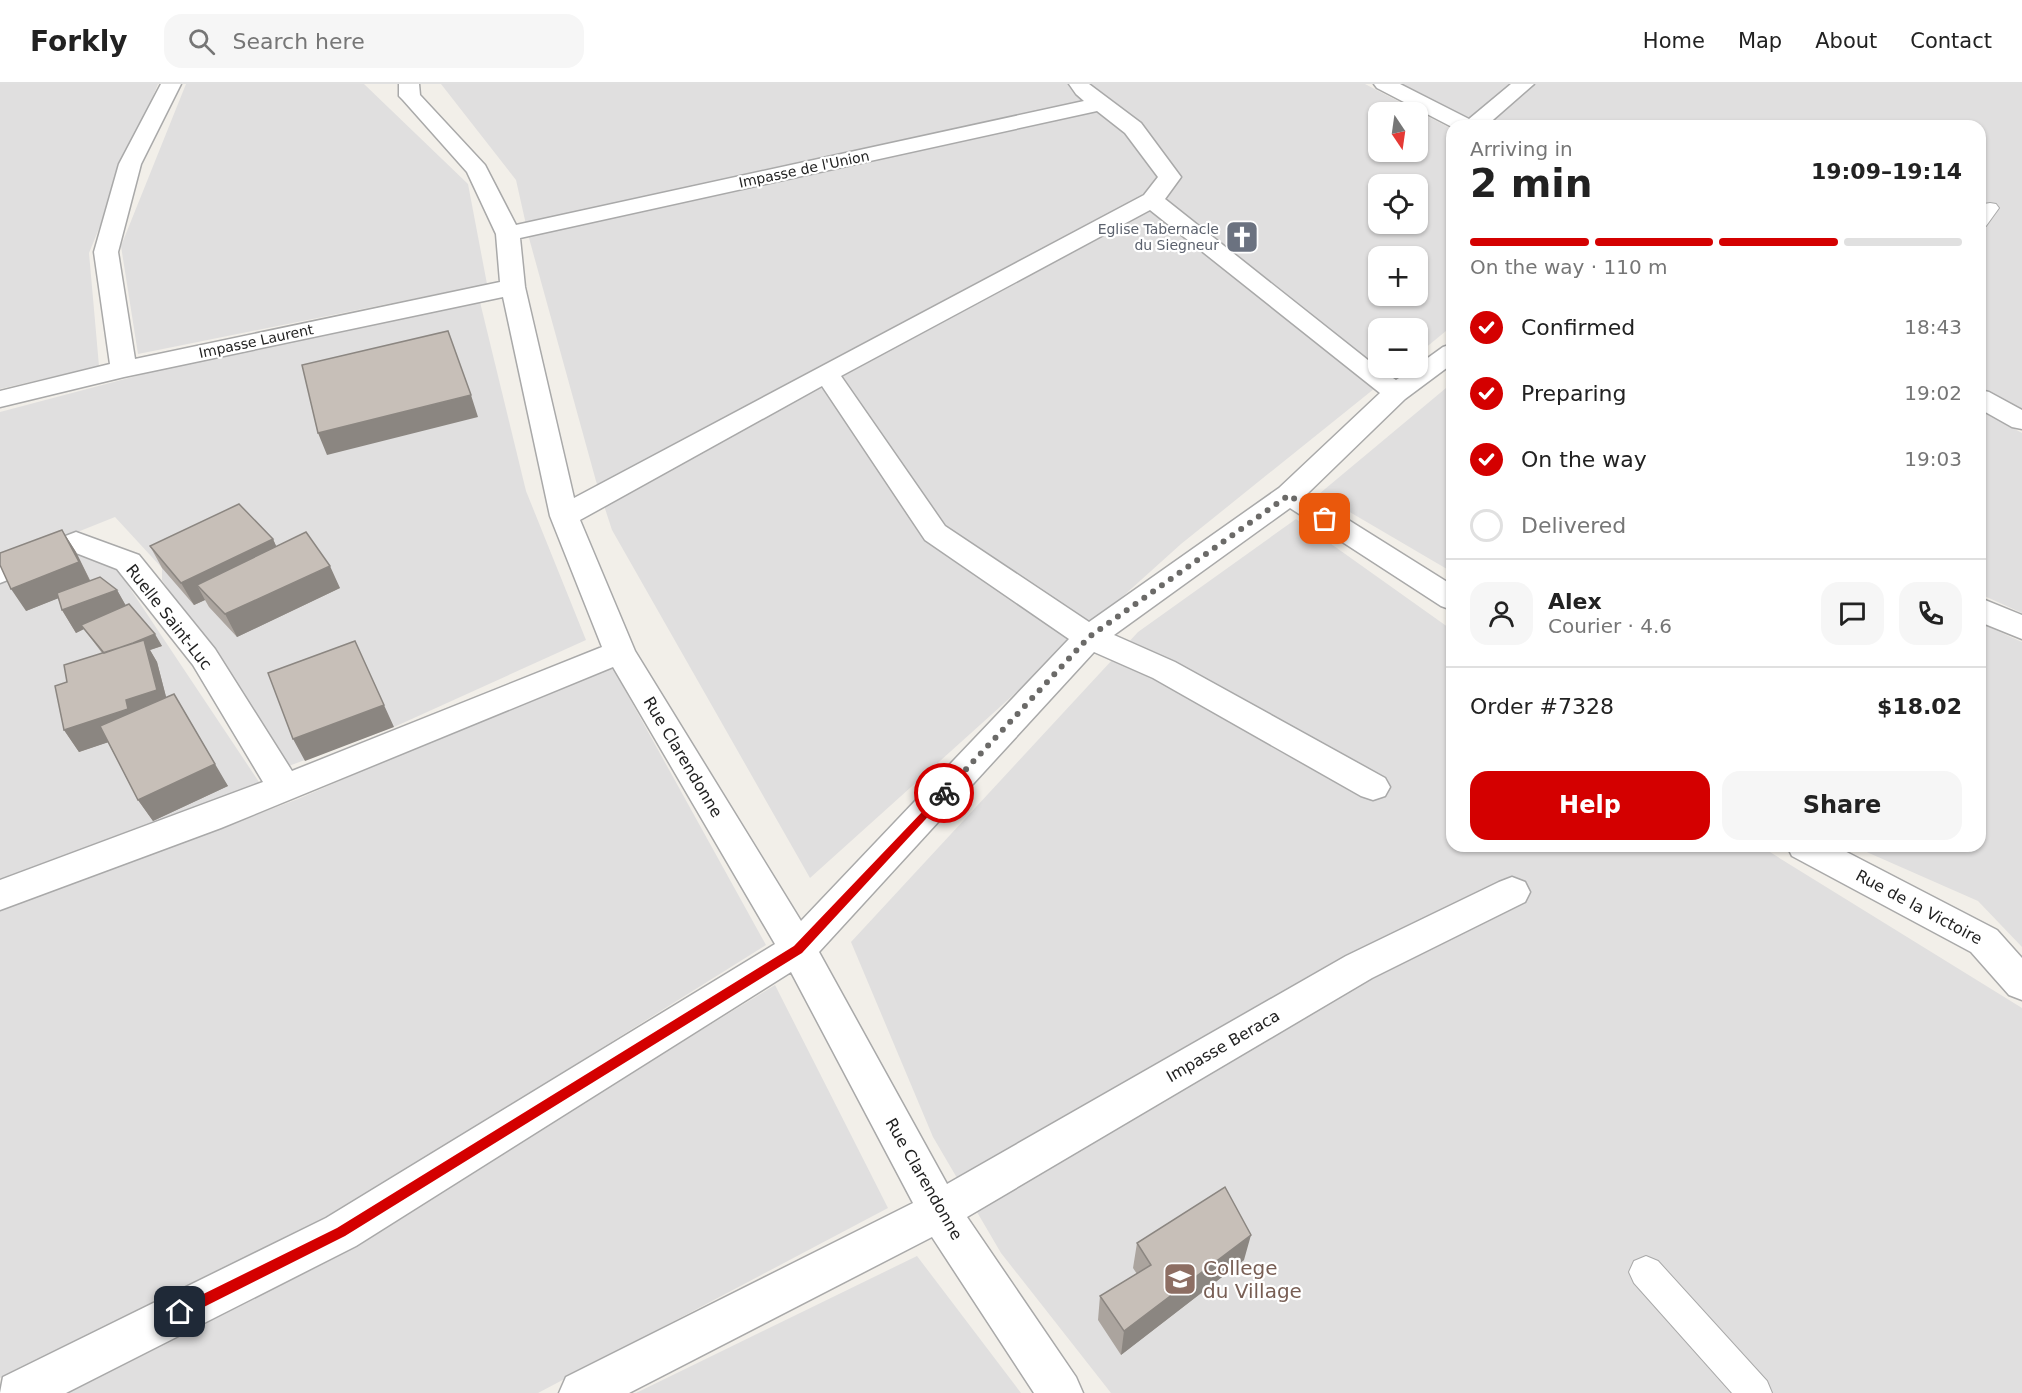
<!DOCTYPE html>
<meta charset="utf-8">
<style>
:root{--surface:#fff;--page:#f6f6f6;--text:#222;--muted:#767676;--line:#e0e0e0;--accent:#d40000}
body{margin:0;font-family:"DejaVu Sans",sans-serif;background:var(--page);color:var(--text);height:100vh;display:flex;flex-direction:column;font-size:22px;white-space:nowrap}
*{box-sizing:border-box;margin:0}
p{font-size:20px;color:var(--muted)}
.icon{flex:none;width:33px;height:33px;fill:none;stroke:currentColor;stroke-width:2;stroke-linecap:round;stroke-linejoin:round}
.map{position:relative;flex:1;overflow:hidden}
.drawer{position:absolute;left:1446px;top:36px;width:540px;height:732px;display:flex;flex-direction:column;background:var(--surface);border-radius:18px;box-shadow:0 2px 4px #0004}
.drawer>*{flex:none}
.needle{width:39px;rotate:167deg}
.fabs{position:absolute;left:1368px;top:18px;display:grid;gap:12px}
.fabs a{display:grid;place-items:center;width:60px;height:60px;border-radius:12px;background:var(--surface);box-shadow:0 2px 4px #0004;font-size:30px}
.pin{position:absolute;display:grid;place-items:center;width:51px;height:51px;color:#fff;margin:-26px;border-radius:12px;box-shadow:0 3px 9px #0006}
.courier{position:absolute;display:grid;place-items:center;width:60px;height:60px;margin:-30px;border:4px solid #d40000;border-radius:50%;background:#fff;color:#222;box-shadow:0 2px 8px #0007}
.headline em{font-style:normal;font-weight:800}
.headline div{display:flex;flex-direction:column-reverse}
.headline{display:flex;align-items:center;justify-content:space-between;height:102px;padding:0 24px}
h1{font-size:39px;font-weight:800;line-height:45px}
.bar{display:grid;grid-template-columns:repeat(4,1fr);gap:9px 6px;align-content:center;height:72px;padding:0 24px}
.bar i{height:8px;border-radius:4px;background:var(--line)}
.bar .current{background:var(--accent)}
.bar p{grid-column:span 4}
.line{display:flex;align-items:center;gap:15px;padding:0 24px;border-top:2px solid var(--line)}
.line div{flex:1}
.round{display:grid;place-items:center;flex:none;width:63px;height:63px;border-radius:18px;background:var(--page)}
ol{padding:0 24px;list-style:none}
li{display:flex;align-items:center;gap:18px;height:66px}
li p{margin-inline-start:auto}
li .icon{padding:6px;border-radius:50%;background:var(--accent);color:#fff;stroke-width:4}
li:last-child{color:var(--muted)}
li i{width:33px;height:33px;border:3px solid var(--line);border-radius:50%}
.primary-button{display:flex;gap:12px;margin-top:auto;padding:12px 24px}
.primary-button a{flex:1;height:69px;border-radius:18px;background:var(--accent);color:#fff;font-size:24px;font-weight:800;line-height:69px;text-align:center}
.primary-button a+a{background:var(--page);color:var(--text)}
header{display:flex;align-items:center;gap:36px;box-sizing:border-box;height:84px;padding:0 30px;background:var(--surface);border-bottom:2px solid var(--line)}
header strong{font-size:28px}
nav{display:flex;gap:33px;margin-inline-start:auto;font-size:21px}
.search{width:420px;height:54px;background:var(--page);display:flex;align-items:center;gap:15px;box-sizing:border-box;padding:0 21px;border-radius:18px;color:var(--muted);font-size:22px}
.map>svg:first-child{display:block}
.residential{fill:#e0dfdf;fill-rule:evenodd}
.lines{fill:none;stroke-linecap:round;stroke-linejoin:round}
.lane-casing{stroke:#a9a9a9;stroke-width:2}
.street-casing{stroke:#a9a9a9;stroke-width:3}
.lane{fill:#fff;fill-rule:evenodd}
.street{fill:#fff;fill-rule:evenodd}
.wall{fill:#aba49e}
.shaded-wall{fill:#8b8681}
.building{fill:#c7bfb8;stroke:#8b8681;stroke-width:1.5}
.route{fill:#d40000}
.done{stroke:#6b6a68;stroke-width:6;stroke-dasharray:0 10.8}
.labels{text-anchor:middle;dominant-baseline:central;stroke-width:4.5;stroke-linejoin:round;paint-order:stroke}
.far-street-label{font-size:14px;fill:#222;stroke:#fff}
.far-worship-label{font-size:14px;fill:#5b616d;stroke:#fff;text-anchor:end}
.street-label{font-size:16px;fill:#222;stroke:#fff}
.near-education-label{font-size:20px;fill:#785e54;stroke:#fff;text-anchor:start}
</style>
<header>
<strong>Forkly</strong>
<div class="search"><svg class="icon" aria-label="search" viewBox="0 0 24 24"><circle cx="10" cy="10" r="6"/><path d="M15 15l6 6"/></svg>Search here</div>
<nav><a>Home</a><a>Map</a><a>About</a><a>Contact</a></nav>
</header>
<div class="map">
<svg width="2022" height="1309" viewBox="0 0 2022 1309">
<rect width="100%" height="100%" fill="#f2efe9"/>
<path class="residential" d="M0,0H158L89,169L99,282L0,305Z
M186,0H364L468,100L487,200L138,270L121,162Z
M441,0H1365L1452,45V242L1418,270V244H1378V284H1400L1181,460L810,794L612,446L596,397L529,154L516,96ZM1378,28H1418V68H1378ZM1378,100H1418V140H1378ZM1378,172H1418V212H1378Z
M1398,0H2022V326L1980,305V42H1481Z
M480,218L526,407L586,556L394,643L286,683L162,496V484L115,433L0,479V328L159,286Z
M1452,299V488L1319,410Z
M1980,326L2022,349V529L1980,510Z
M1296,435L1452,546V762H1760L2022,924V1309H1111L1001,1169L933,1053L851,858L1138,548Z
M76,468L117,485L261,701L0,803V497Z
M1980,539L2022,558V863L1978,817L1853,762H1980Z
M610,579L766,861L332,1133L0,1294V826L298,715Z
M775,901L888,1124L538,1309H66L338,1168Z
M917,1172L1021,1309H636Z"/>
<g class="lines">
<g class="lane-casing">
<path id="lane" d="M1990,119L1996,120L1999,124L1986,142L1980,143V125L1984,120Z
M1646,1172L1658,1177L1767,1297L1772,1309H1732L1634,1199L1629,1188L1634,1177Z"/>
</g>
<g class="street-casing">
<path id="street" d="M161,0H181L141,80L118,168L135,275L500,198L496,150L467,88L403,16L399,12V0H419L420,11L485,81L516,141L1084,17L1076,10L1069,0H1089L1141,39L1181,93L1165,115L1378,284L1396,296L1414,284H1418V281L1443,263L1452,260V280L1405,315L1307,410L1452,501V526L1441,522L1290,424L1114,551L1175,578L1385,694L1390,703L1385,712L1373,716L1361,712L1153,594L1094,568L819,868L947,1100L1346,872L1499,798L1512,793L1525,798L1530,808L1525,818L1372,894L967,1133L1076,1293L1083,1309H1034L932,1153L629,1309H559L566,1293L913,1119L791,888L356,1162L66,1309H0L3,1293L326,1134L775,860L613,583L221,744L0,826V796L263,698L193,581L117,485L76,469L0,499V477L76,448L139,471L215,565L292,687L602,563L550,432L503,213L124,293L0,323V307L110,280L94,168L119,80ZM1097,27L1125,49L1158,93L1144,111L574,414L525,203L520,154ZM1150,126L1380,309L1279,404L1089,538L945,442L841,292ZM822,302L925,456L1069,555L801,837L635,567L580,436Z
M1374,0H1400L1469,35L1511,0H1534L1486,42L1452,43L1377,4Z
M1980,306L1989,308L2022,326V345L2012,343L1980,325Z
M1980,514L2022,531V555L1980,538Z
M1787,762H1835L1997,846L2022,874V916L2009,911L1971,868L1792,772Z"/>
</g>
<use href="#lane" class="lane"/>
<use href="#street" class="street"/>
</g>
<path class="wall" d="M62,446L76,468L90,496L117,506L126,522L162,562L150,566L157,578L166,613L228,702L153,737L138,716L108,658L79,668L64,646L67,598L102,569L84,545L76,549L62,526L58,514L26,527Z
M273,455L276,462L340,504L237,553L209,523L205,516L194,521L162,484L150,462Z
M1137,1159L1244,1176L1121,1271L1098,1236L1100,1212L1137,1190L1133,1184Z"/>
<path class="shaded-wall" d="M471,311L478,333L327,371L318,349Z
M62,446L76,468L92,501L26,527L11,505Z
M273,455L283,478L197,501L205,516L194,521L181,499Z
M330,482L340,504L237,553L225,530Z
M117,506L130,529L81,541L84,545L76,549L62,526Z
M155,550L162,562L150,566L157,578L170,628L142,647L79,668L64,646L105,570Z
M174,610L228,702L153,737L138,716Z
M384,621L394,643L305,677L293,655Z
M1251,1151L1244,1176L1121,1271L1124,1247Z"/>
<path class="building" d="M448,247L471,311L318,349L302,281Z
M239,420L273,455L181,499L150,462Z
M62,446L79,478L11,505L0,481V469Z
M306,448L330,482L225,530L197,501Z
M100,493L117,506L62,526L57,509Z
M129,520L155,550L133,559L104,569L81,541Z
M144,556L157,606L126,616L128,625L64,646L55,602L67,598L64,581Z
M355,557L384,621L293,655L268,589Z
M174,610L215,680L138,716L100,642Z
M1225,1103L1251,1151L1124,1247L1100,1212L1151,1181L1137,1159Z"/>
<path class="route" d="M944,705L948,706V711L802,869L345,1152L184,1233L180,1235L175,1233L173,1228L175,1224L337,1144L794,862Z"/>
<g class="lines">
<path class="done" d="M944,709L1089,553L1289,411L1325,435"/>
</g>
<defs>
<g id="church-square" transform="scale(1.725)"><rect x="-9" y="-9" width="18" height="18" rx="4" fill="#6b7280" stroke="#fff"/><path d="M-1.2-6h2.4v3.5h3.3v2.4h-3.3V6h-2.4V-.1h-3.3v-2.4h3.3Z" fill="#fff"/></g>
<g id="university-square" transform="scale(1.725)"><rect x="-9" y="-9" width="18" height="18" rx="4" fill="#8d6e63" stroke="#fff"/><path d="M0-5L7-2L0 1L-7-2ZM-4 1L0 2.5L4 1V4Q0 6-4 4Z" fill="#fff"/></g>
</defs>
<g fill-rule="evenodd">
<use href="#church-square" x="1242" y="153"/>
<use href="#university-square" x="1180" y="1195"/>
</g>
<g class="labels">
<g class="far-street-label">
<text transform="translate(804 85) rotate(-12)">Impasse de l'Union</text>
<text transform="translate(256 257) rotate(-12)">Impasse Laurent</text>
</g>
<g class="far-worship-label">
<text x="1219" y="145">Eglise Tabernacle<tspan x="1219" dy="16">du Siegneur</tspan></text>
</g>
<g class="street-label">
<text transform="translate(169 533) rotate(52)">Ruelle Saint-Luc</text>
<text transform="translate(683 673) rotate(59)">Rue Clarendonne</text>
<text transform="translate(1919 823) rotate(28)">Rue de la Victoire</text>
<text transform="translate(1223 962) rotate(-30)">Impasse Beraca</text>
<text transform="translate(924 1095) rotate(60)">Rue Clarendonne</text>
</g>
<g class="near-education-label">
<text x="1203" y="1184">College<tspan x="1203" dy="23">du Village</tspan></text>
</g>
</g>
</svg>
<div class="fabs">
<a><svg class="needle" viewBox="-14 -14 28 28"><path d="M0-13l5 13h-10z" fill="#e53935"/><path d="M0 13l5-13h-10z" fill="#767676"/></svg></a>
<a><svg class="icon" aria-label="locate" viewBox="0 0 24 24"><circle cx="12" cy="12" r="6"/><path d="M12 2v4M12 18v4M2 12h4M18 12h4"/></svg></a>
<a>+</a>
<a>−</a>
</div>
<div class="pin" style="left:1325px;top:435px;background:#ea580c"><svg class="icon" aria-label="bag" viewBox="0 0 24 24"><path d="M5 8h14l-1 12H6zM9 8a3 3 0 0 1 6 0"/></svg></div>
<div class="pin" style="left:180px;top:1228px;background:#1f2937"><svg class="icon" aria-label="home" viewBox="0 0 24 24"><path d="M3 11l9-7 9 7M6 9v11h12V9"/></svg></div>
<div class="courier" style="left:944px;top:709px"><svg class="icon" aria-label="bike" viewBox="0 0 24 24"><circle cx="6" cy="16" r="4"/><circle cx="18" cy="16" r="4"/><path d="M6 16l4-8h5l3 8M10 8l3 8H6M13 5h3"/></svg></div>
<section class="drawer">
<div class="headline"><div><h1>2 min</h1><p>Arriving in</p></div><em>19:09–19:14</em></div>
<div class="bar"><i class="current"></i><i class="current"></i><i class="current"></i><i></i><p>On the way · 110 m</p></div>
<ol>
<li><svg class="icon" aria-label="check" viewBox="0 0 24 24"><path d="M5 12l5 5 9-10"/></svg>Confirmed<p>18:43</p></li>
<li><svg class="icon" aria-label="check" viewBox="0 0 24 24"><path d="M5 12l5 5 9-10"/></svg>Preparing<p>19:02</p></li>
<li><svg class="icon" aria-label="check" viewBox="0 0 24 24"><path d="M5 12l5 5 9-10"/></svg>On the way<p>19:03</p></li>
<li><i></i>Delivered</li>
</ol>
<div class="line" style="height:108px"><a class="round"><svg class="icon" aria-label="person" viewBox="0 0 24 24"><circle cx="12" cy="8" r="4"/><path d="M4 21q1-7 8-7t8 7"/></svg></a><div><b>Alex</b><p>Courier · 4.6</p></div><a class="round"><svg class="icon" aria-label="chat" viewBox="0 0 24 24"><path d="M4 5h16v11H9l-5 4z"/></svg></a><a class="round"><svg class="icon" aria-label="phone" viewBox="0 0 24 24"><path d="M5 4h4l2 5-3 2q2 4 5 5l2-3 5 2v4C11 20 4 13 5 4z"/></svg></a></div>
<div class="line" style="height:78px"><div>Order #7328</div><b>$18.02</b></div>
<div class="primary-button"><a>Help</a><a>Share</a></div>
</section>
</div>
